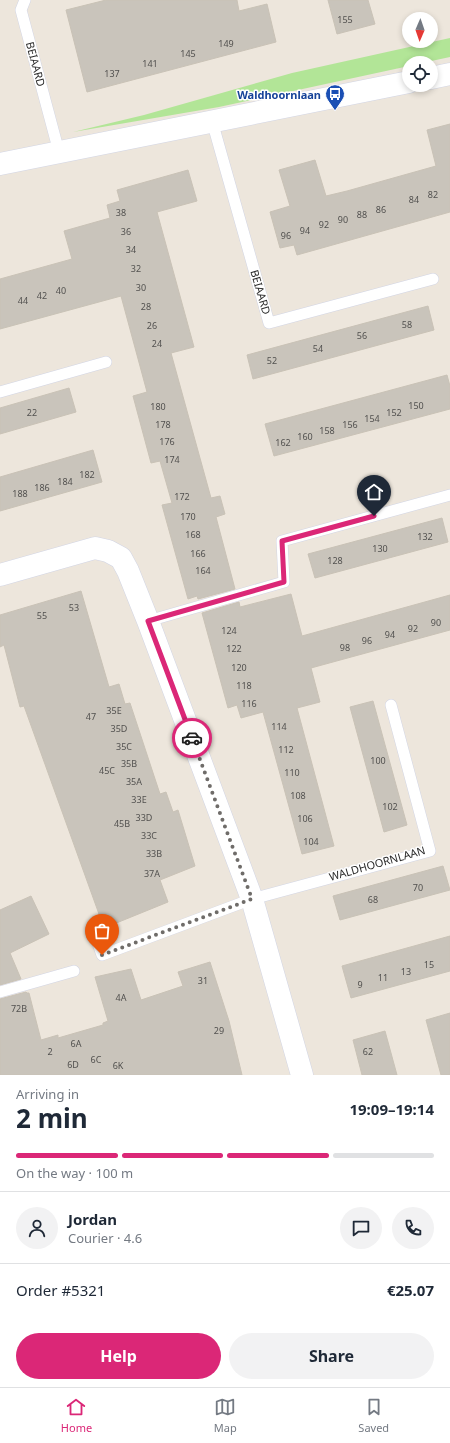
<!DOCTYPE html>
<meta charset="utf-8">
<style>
:root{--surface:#fff;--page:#f2f2f3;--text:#1f2937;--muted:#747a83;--line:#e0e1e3;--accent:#db2777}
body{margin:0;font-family:"Noto Sans",sans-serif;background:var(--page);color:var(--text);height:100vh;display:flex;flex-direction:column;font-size:15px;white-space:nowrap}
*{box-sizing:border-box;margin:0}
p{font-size:13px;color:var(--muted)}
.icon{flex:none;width:22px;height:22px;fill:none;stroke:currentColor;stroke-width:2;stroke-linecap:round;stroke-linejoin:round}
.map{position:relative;height:1075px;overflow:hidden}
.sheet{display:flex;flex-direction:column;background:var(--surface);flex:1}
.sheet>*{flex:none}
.needle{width:26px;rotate:182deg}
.controls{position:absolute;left:402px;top:12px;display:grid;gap:8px}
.controls a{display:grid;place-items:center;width:36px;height:36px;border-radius:50%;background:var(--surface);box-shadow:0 2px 6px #0003;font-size:20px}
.pin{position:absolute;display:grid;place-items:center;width:34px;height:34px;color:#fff;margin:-41px -17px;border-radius:50% 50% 50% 0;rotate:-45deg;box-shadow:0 0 4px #0007}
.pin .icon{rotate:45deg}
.courier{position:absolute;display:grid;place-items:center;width:40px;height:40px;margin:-20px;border:3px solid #db2777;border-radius:50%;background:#fff;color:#222;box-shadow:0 1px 5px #0007}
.summary em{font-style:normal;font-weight:700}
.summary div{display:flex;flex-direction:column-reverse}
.summary{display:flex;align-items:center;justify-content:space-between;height:68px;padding:0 16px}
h1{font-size:26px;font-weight:700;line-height:30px}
.bar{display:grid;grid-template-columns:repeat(4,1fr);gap:6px 4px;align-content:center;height:48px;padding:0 16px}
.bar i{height:5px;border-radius:3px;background:var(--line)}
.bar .on{background:var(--accent)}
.bar p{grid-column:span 4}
.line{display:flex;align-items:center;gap:10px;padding:0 16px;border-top:1px solid var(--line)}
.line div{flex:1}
.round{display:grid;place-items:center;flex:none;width:42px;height:42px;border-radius:21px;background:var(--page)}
.primary-button{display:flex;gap:8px;margin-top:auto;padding:8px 16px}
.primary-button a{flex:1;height:46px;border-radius:24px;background:var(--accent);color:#fff;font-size:16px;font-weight:700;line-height:46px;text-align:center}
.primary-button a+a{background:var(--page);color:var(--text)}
.menu{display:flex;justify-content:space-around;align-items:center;height:56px;border-top:1px solid var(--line);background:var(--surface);font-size:11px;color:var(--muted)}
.menu a{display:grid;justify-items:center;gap:2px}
.menu .on{color:var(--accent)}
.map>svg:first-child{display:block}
.green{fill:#b2e597}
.building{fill:#c9c4bb;stroke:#c9c2b6}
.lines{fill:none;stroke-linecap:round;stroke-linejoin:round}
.service-casing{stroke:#d2d5e4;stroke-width:12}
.minor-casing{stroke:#d2d5e4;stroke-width:23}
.tertiary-casing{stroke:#d2d5e4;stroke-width:23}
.service{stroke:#fff;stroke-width:11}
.minor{stroke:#fff;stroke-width:22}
.tertiary{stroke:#fff;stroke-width:22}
.done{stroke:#6f6c69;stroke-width:4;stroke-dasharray:0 7.2}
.route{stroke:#db2777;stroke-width:5}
.labels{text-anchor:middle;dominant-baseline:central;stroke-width:3;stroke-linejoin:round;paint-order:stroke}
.number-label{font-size:9px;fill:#52514f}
.street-label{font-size:11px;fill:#2b2b2b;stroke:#fff}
.transit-label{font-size:11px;font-weight:bold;fill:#164399;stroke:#fff;text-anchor:end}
</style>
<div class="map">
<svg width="450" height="1075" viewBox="0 0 450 1075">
<rect width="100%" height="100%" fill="#ede6dc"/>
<path class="green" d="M450,38V57L422,63H409V66L219,107L73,132L144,115L292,73Z"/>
<path class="building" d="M106,0H237L239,11L267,4L276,42L87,92L66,10Z
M328,0H368L375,24L337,34Z
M450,124V212L297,255L294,245L280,248L270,212L290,206L279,170L315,160L326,196L347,191L436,166L427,130Z
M188,170L197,201L157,212L194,347L171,353L211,498L220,496L225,514L216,517L235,589L198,599L197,596L188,599L162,505L172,503L160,461L151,463L133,396L147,392L121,296L0,329V279L72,259L64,231L110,218L107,205L120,201L117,190Z
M428,306L434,330L253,379L247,355Z
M447,375L450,386V409L274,456L265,424Z
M69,388L76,412L0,434V408Z
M93,450L102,482L0,511V477Z
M442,518L448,542L315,578L308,554Z
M81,591L109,687L119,684L125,704L130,703L160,794L166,792L173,812L178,810L195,866L160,880L168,902L104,928L24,706L20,707L4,645L0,647V615Z
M291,594L302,636L450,595V630L311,668L320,702L297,708L334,846L302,854L263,712L241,718L237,705L228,708L202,613L239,602L240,607Z
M373,701L407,825L384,832L350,707Z
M443,866L450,890L340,920L333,896Z
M31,896L49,934L10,953L21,979L0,985V910Z
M450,936V971L351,998L342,966Z
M210,962L229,1021L242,1075H0V999L26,992L27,993H29L41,1040L58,1035V1038L103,1025V1023L108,1021L95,977L131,969L141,1000L183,986L178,972Z
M450,1013V1075H441L426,1020Z
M385,1031L397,1075H362L353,1040Z"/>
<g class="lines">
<g class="service-casing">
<path id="service" d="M25,0L21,10L59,152
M212,121L269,323L433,279
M0,392L106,362
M148,621L284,582L282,541L450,495
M94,932L102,955L252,899L430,851L391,705
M0,992L74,971"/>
</g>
<g class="minor-casing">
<path id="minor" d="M0,575L95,548L108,551L121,558L128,571L148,621L252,899L302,1075"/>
</g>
<g class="tertiary-casing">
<path id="tertiary" d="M431,78L450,74
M0,164L409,82"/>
</g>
<use href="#service" class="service"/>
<use href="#minor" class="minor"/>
<use href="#tertiary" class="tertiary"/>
</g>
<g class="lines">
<path class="done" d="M102,955L252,899L192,738"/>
<path class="route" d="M192,738L148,621L284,582L282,541L374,516"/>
</g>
<defs>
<g id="bus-pin" transform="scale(1)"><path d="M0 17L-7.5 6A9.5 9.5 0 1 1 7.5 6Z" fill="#1a4fb4" stroke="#fff"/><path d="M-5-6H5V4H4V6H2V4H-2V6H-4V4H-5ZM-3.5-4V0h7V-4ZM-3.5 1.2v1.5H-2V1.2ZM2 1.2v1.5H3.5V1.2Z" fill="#fff"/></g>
</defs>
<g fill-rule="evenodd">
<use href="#bus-pin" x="335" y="94"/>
</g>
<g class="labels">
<g class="number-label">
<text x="345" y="19">155</text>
<text x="226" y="43">149</text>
<text x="188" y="53">145</text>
<text x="150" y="63">141</text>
<text x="112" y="73">137</text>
<text x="433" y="194">82</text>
<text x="414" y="199">84</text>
<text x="381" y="209">86</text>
<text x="121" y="212">38</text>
<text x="362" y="214">88</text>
<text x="343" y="219">90</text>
<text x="324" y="224">92</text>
<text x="305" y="230">94</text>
<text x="126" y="231">36</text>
<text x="286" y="235">96</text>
<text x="131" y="249">34</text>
<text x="136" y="268">32</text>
<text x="141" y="287">30</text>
<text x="61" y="290">40</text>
<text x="42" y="295">42</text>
<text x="23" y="300">44</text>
<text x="146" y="306">28</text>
<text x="407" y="324">58</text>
<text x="152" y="325">26</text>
<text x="362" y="335">56</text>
<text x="157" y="343">24</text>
<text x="318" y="348">54</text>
<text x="272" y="360">52</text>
<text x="416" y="405">150</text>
<text x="158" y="406">180</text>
<text x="32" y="412">22</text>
<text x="394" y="412">152</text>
<text x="372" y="418">154</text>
<text x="163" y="424">178</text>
<text x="350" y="424">156</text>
<text x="327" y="430">158</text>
<text x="305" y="436">160</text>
<text x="167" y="441">176</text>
<text x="283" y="442">162</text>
<text x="172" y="459">174</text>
<text x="87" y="474">182</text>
<text x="65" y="481">184</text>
<text x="42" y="487">186</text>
<text x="20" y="493">188</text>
<text x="182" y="496">172</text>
<text x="188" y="516">170</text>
<text x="193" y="534">168</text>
<text x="425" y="536">132</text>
<text x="380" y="548">130</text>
<text x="198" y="553">166</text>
<text x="335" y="560">128</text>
<text x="203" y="570">164</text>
<text x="74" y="607">53</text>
<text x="42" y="615">55</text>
<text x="436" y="622">90</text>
<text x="413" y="628">92</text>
<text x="229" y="630">124</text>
<text x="390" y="634">94</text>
<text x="367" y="640">96</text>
<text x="345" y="647">98</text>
<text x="234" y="648">122</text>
<text x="239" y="667">120</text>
<text x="244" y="685">118</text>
<text x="249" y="703">116</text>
<text x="114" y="710">35E</text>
<text x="91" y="716">47</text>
<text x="279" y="726">114</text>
<text x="119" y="728">35D</text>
<text x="124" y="746">35C</text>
<text x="286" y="749">112</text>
<text x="378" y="760">100</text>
<text x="129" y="763">35B</text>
<text x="107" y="770">45C</text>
<text x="292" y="772">110</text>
<text x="134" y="781">35A</text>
<text x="298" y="795">108</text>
<text x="139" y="799">33E</text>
<text x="390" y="806">102</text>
<text x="144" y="817">33D</text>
<text x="305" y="818">106</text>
<text x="122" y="823">45B</text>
<text x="149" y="835">33C</text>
<text x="311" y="841">104</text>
<text x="154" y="853">33B</text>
<text x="152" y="873">37A</text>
<text x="418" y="887">70</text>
<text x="373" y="899">68</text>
<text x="429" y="964">15</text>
<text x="406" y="971">13</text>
<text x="383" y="977">11</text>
<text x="203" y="980">31</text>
<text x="360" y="984">9</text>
<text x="121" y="997">4A</text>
<text x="19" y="1008">72B</text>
<text x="219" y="1030">29</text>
<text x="76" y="1043">6A</text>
<text x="50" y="1051">2</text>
<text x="368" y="1051">62</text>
<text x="96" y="1059">6C</text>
<text x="73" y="1064">6D</text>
<text x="118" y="1065">6K</text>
</g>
<g class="street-label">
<text transform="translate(36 64) rotate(75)">BEIAARD</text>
<text transform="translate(261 292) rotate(74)">BEIAARD</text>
<text transform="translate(377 863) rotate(-16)">WALDHOORNLAAN</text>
</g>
<g class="transit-label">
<text x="321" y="94">Waldhoornlaan</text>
</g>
</g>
</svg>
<div class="controls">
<a><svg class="needle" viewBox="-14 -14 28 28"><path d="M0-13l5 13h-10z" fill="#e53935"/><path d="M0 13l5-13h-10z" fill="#747a83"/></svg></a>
<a><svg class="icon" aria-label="locate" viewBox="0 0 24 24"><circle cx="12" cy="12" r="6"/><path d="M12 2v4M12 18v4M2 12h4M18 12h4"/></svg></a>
</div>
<div class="pin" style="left:102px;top:955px;background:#ea580c"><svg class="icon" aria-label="bag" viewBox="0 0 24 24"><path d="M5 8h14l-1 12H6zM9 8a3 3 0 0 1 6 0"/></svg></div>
<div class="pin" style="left:374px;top:516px;background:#1f2937"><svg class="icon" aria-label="home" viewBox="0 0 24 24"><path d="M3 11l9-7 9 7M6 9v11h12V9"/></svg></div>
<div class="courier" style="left:192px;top:738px"><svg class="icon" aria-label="car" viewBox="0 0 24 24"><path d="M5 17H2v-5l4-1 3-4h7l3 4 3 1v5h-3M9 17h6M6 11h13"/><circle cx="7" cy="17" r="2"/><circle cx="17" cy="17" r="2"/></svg></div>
</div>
<section class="sheet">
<div class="summary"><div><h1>2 min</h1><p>Arriving in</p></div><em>19:09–19:14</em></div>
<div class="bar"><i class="on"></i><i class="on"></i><i class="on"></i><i></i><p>On the way · 100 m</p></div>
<div class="line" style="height:72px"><a class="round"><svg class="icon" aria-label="person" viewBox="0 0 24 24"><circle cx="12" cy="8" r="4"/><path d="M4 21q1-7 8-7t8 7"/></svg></a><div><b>Jordan</b><p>Courier · 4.6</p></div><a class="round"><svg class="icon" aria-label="chat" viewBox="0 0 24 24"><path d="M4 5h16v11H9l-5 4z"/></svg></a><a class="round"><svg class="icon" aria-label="phone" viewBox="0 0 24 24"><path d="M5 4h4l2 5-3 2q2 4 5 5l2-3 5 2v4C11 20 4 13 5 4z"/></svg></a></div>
<div class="line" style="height:52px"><div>Order #5321</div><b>€25.07</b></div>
<div class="primary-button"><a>Help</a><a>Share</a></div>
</section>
<nav class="menu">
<a class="on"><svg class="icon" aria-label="home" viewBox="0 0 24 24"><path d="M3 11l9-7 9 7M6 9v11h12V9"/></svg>Home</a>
<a><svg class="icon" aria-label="map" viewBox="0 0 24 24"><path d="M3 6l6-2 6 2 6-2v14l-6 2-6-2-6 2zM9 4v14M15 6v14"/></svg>Map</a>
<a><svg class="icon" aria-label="saved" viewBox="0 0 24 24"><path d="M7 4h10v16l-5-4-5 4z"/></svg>Saved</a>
</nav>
